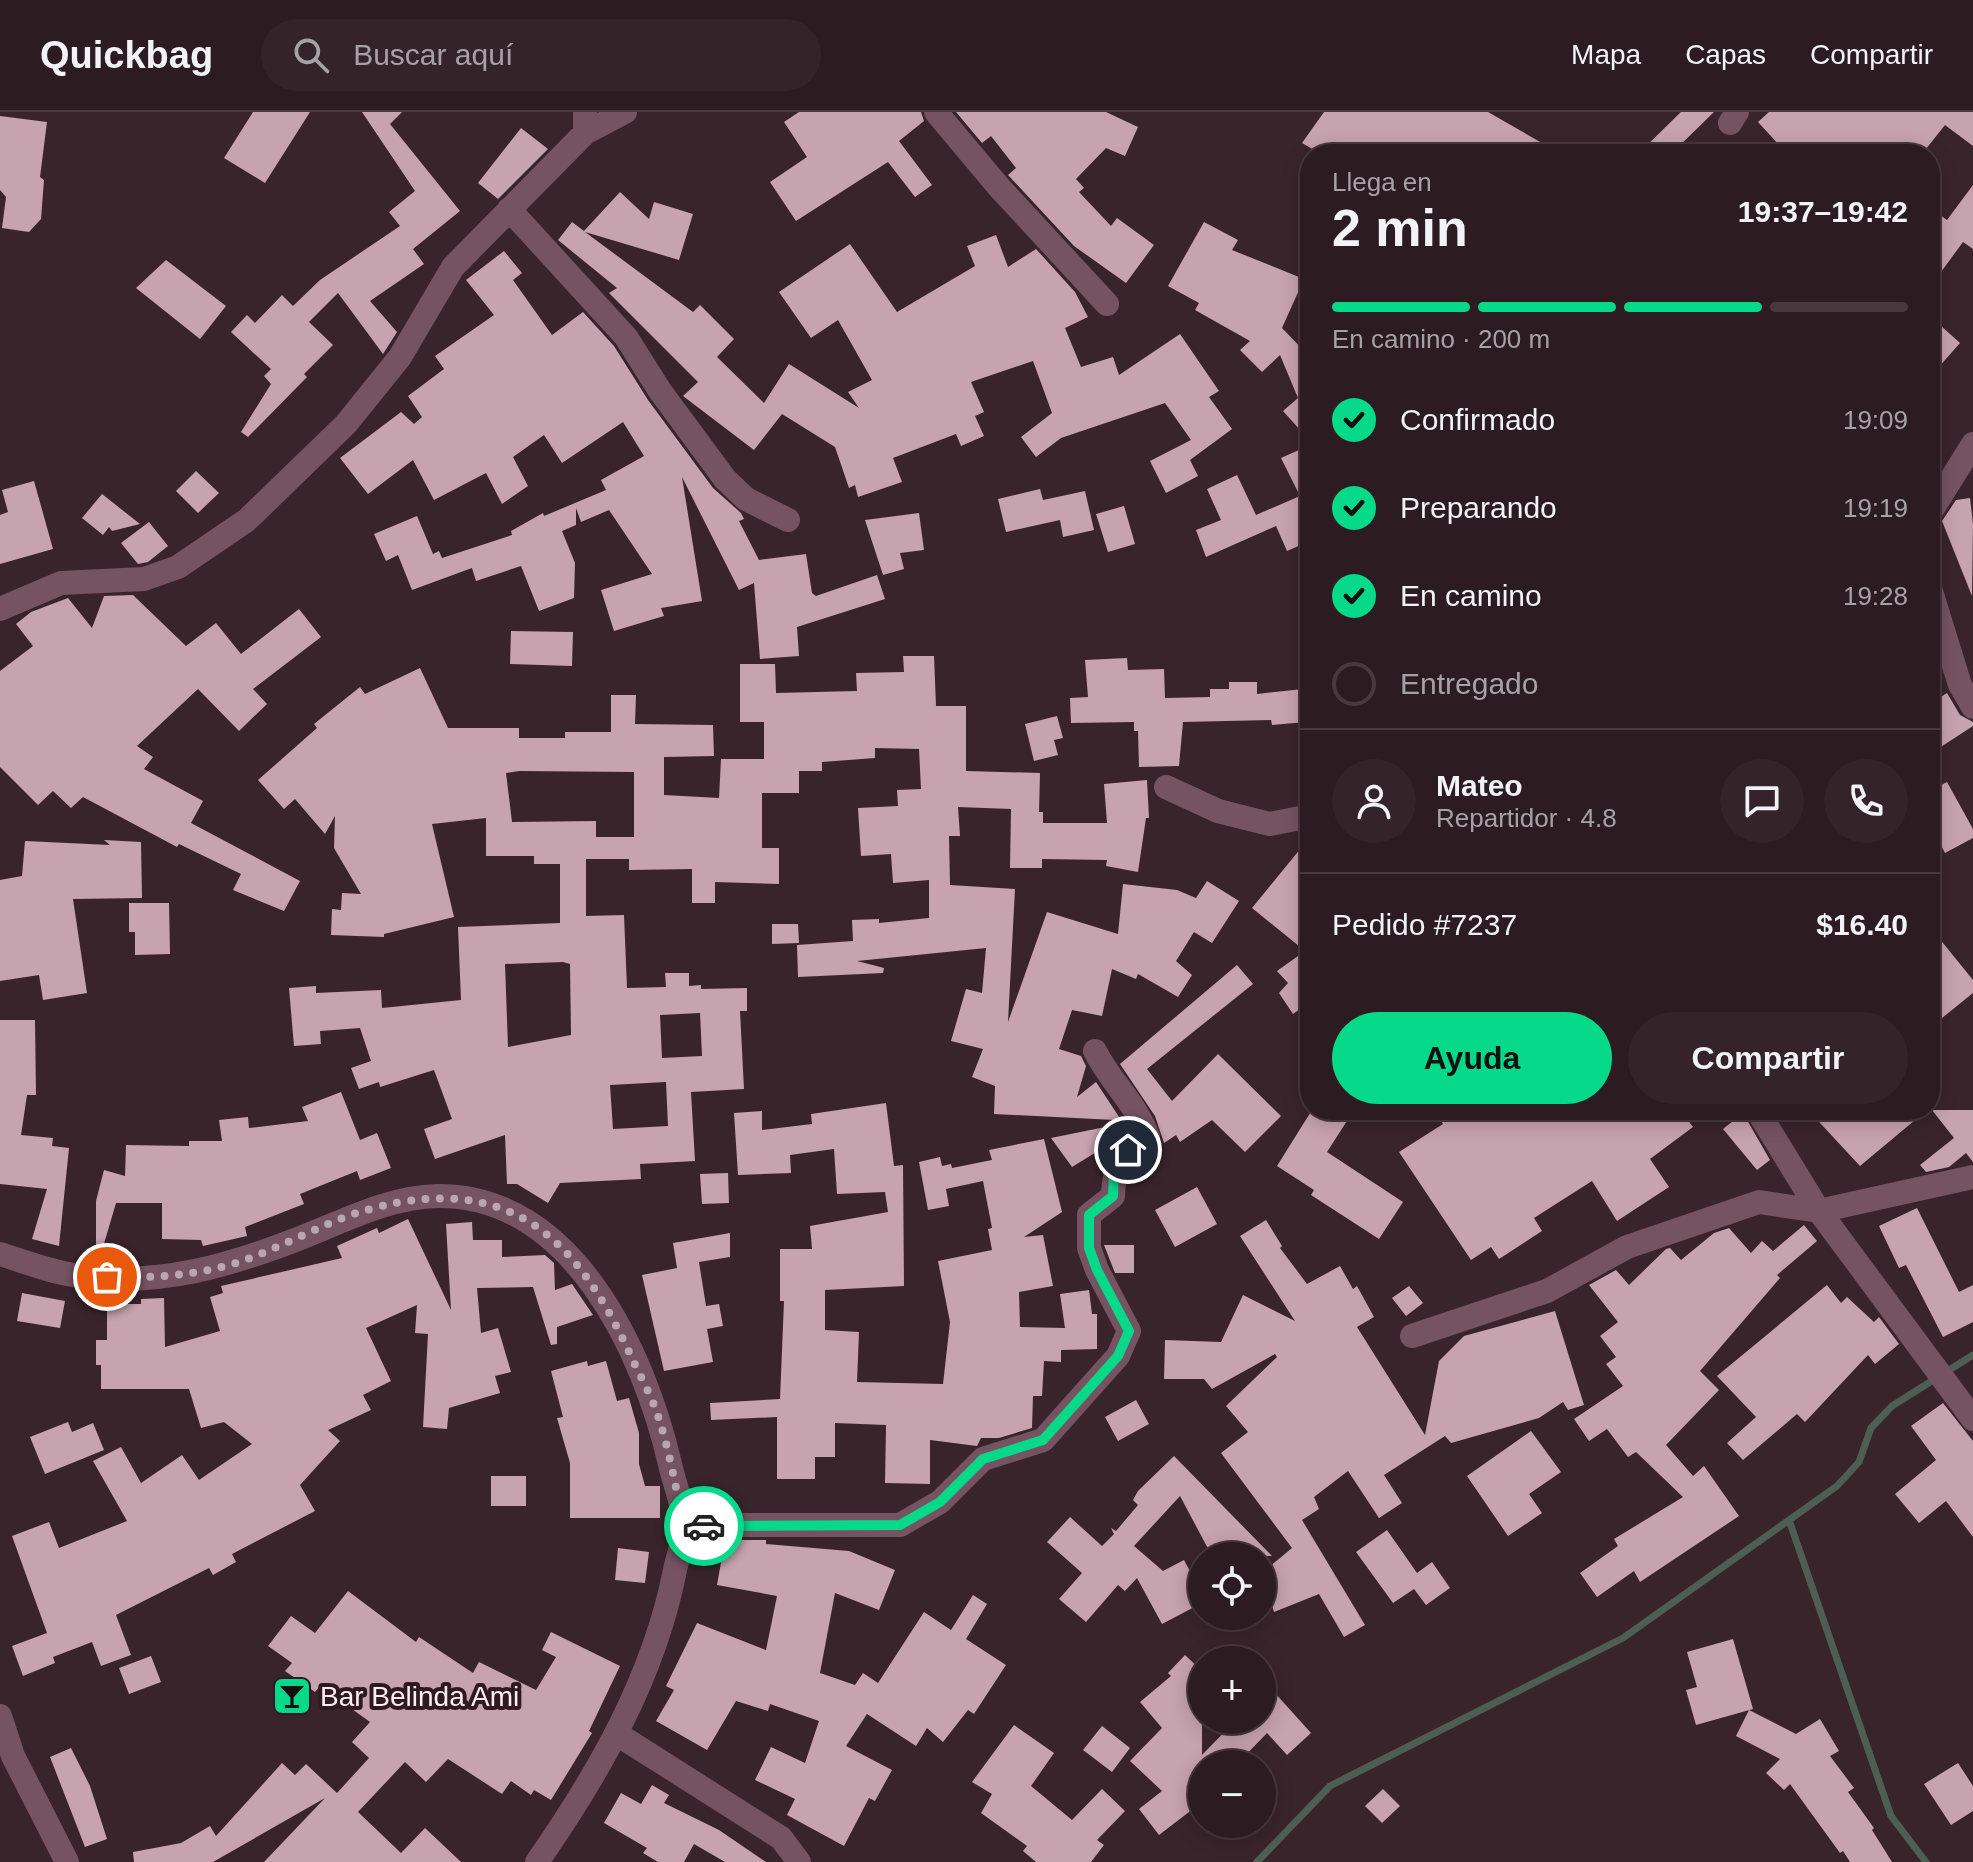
<!DOCTYPE html>
<html lang="es">
<meta charset="utf-8">
<style>
:root{--surface:#2c1b21;--page:#34242a;--text:#f1f3f6;--muted:#a6a1a5;--line:#48393f;--accent:#07d98b}
body{margin:0;font-family:Arial,sans-serif;background:var(--page);color:var(--text);height:100vh;display:flex;flex-direction:column;font-size:30px;white-space:nowrap}
*{box-sizing:border-box;margin:0}
p{font-size:26px;color:var(--muted)}
.icon{flex:none;width:44px;height:44px;fill:none;stroke:currentColor;stroke-width:2;stroke-linecap:round;stroke-linejoin:round}
.map{position:relative;flex:1;overflow:hidden}
.side{position:absolute;left:1300px;top:32px;width:640px;height:976px;display:flex;flex-direction:column;background:var(--surface);border-radius:32px;box-shadow:0 4px 20px #0003,0 0 0 2px var(--line)}
.side>*{flex:none}
.fabs{position:absolute;left:1188px;top:1430px;display:grid;gap:16px}
.fabs a{display:grid;place-items:center;width:88px;height:88px;border-radius:50%;background:var(--surface);box-shadow:0 4px 20px #0003,0 0 0 2px var(--line);font-size:40px}
.pin{position:absolute;display:grid;place-items:center;width:68px;height:68px;color:#fff;margin:-34px;border:4px solid #fff;border-radius:50%;box-shadow:0 2px 8px #0007}
.courier{position:absolute;display:grid;place-items:center;width:80px;height:80px;margin:-40px;border:6px solid #07d98b;border-radius:50%;background:#fff;color:#222;box-shadow:0 2px 10px #0007}
.overview em{font-style:normal;font-weight:600}
.overview div{display:flex;flex-direction:column-reverse}
.overview{display:flex;align-items:center;justify-content:space-between;height:136px;padding:0 32px}
h1{font-size:52px;font-weight:600;line-height:60px}
.bar{display:grid;grid-template-columns:repeat(4,1fr);gap:12px 8px;align-content:center;height:96px;padding:0 32px}
.bar i{height:10px;border-radius:6px;background:var(--line)}
.bar .on{background:var(--accent)}
.bar p{grid-column:span 4}
.line{display:flex;align-items:center;gap:20px;padding:0 32px;border-top:2px solid var(--line)}
.line div{flex:1}
.round{display:grid;place-items:center;flex:none;width:84px;height:84px;border-radius:42px;background:var(--page)}
ol{padding:0 32px;list-style:none}
li{display:flex;align-items:center;gap:24px;height:88px}
li p{margin-inline-start:auto}
li .icon{padding:8px;border-radius:50%;background:var(--accent);color:#111;stroke-width:4}
li:last-child{color:var(--muted)}
li i{width:44px;height:44px;border:4px solid var(--line);border-radius:50%}
.button{display:flex;gap:16px;margin-top:auto;padding:16px 32px}
.button a{flex:1;height:92px;border-radius:48px;background:var(--accent);color:#111;font-size:32px;font-weight:600;line-height:92px;text-align:center}
.button a+a{background:var(--page);color:var(--text)}
header{display:flex;align-items:center;gap:48px;box-sizing:border-box;height:112px;padding:0 40px;background:var(--surface);border-bottom:2px solid var(--line)}
header strong{font-size:38px}
nav{display:flex;gap:44px;margin-inline-start:auto;font-size:28px}
.search{width:560px;height:72px;background:var(--page);display:flex;align-items:center;gap:20px;box-sizing:border-box;padding:0 28px;border-radius:44px;color:var(--muted);font-size:30px}
.map>svg:first-child{display:block}
.lines{fill:none;stroke-linecap:round;stroke-linejoin:round}
.stream{stroke:#4d5e55;stroke-width:7}
.building{fill:#c7a2af;fill-rule:evenodd}
.minor{stroke:#765360;stroke-width:24}
.done{stroke:#b9a7ad;stroke-width:8;stroke-dasharray:0 14.4}
.route{stroke:#07d98b;stroke-width:10}
.labels{text-anchor:middle;dominant-baseline:central;stroke-width:8;stroke-linejoin:round;paint-order:stroke}
.poi-label{font-size:28px;fill:#feeef3;stroke:#301a22;text-anchor:start}
</style>
<header>
<strong>Quickbag</strong>
<div class="search"><svg class="icon" aria-label="search" viewBox="0 0 24 24"><circle cx="10" cy="10" r="6"/><path d="M15 15l6 6"/></svg>Buscar aquí</div>
<nav><a>Mapa</a><a>Capas</a><a>Compartir</a></nav>
</header>
<div class="map">
<svg width="1973" height="1750" viewBox="0 0 1973 1750">
<rect width="100%" height="100%" fill="#3a242c"/>
<g class="lines">
<path class="stream" d="M1789,1408L1891,1704L1926,1750
M1257,1750L1330,1674L1623,1526L1837,1374L1859,1350L1871,1316L1892,1294L1973,1243"/>
</g>
<path class="building" d="M253,0H310L265,71L224,46Z
M362,0H402L390,12L460,99L413,137L424,152L370,189L397,220L383,242L338,181L309,210L333,233L304,262L307,265L248,325L241,320L271,272L264,264L271,257L231,220L247,203L255,211L282,183L293,194L320,168L400,114L389,100L415,79Z
M799,0H921L924,9L899,29L932,73L915,85L888,50L796,109L770,70L807,45L784,10Z
M956,0H1106L1138,15L1125,44L1106,36L1076,67L1084,76L1079,80L1111,114L1117,106L1154,133L1126,171L1074,134L1008,63L1016,56L991,24L982,31Z
M1324,0H1488L1561,42H1321L1302,31Z
M1681,0H1714L1671,42H1638Z
M1769,0H1973V34L1945,13L1922,42H1857L1848,32L1838,42H1793L1784,33L1781,35L1758,10Z
M0,4L47,10L40,65L44,68L41,107L29,120L2,116L6,85L0,78Z
M521,16L548,37L498,87L478,71Z
M1973,73V137L1963,130L1930,175V96L1947,108Z
M620,80L649,107L654,90L693,102L679,148L585,120L693,200L700,193L734,227L717,245L764,291L789,252L859,296L848,280L872,268L838,208L811,226L779,180L850,132L897,200L975,154L967,134L996,123L1008,155L1036,137L1075,180L1088,205L1065,216L1081,255L1113,245L1119,263L1180,222L1219,279L1209,285L1232,317L1190,348L1198,364L1166,381L1150,349L1191,328L1165,291L1061,326L1036,345L1021,325L1052,301L1033,249L971,270L984,300L975,304L984,324L961,334L956,322L893,346L902,370L858,385L855,373L849,376L835,335L782,302L754,338L683,284L698,270L609,181L617,176L558,128L572,110L584,119Z
M1204,110L1238,128L1232,138L1304,167L1282,216L1310,245V329L1283,299L1298,286L1280,243L1262,260L1240,238L1250,229L1195,198L1199,191L1168,174Z
M504,139L522,161L513,168L552,223L583,200L614,234L648,288L713,376L741,401L744,407L739,409L759,448L806,442L812,481L816,484L877,463L885,487L797,515L799,544L760,547L754,471L739,478L682,365L702,489L661,496L664,504L614,519L601,478L652,462L609,398L581,410L576,396V413L562,419L575,451L574,486L539,499L521,454L476,469L472,456L412,478L398,443L386,449L374,422L417,404L433,442L439,439L442,446L512,423L511,419L543,401L544,404L606,378L601,368L644,344L623,310L562,351L544,323L513,345L528,374L502,392L486,361L434,388L413,348L368,382L340,346L401,300L414,312L422,305L408,284L444,257L435,244L494,203L466,168Z
M166,148L226,194L200,227L136,176Z
M1930,204L1960,231L1930,265Z
M1310,333V429L1287,439L1276,414L1206,445L1196,418L1221,408L1207,377L1237,363L1256,403L1300,384L1281,346Z
M196,359L219,381L198,401L176,379Z
M34,369L53,437L0,452V403L8,400L2,378Z
M1040,377L1043,388L1085,379L1094,418L1063,425L1060,408L1006,420L998,387Z
M102,382L140,412L112,419L109,415L103,423L82,406Z
M1970,386L1973,412L1972,484L1942,409L1956,388Z
M1124,394L1135,432L1108,440L1096,402Z
M919,401L924,438L900,441L904,457L883,463L865,408Z
M149,410L168,434L148,450L138,452L121,431Z
M133,483L186,534L216,511L241,542L299,497L321,525L253,577L267,592L239,619L198,577L137,634L153,645L144,657L203,689L191,711L300,769L284,799L233,778L241,762L179,732L177,735L83,685L71,696L53,679L38,693L0,655V559L33,534L16,512L31,500L68,486L92,516L104,484Z
M511,519L573,520L572,554L510,552Z
M903,544H934L936,594H966V659L1040,661L1039,700H1043V711H1107L1104,672L1147,668L1149,706H1146L1138,760L1106,754L1107,748L1042,747V756H1010L1011,697L958,695L960,724H949L950,773L1015,777L1008,910L1047,800L1118,822L1123,772L1177,778L1196,786L1207,769L1239,789L1212,831L1194,820L1176,849L1192,863L1178,885L1138,862L1136,867L1112,857L1102,904L1072,898L1059,937L1081,944L1086,954L1077,985L1096,970L1129,1020L1072,1055L1051,1026L1115,1013V1008L994,1002L995,974L972,965L983,937L951,929L966,877L982,881L986,836L857,849L884,856L883,861L798,865L797,833L853,829L852,808L879,807V811L929,806V768L893,771L891,742L861,744L858,696L898,694L897,678L921,677L919,637L875,636V646L822,650V659H799V681H762V736H779V772L715,770V791H692V757L629,758V747H586V804L624,803L627,876L666,875L665,861H689V874L701,873V877L747,876V899H740L744,977L691,980L695,1049L640,1052L641,1067L560,1071L548,1091L517,1072H507L505,1023L435,1047L424,1017L452,1007L434,958L380,975L379,970L359,977L351,956L371,949L360,916L320,919L321,932L294,934L289,876L316,874V881L381,878L382,896L461,888L458,815L560,811V752H534V744H486V706L432,712L454,805L384,822V825L331,823L332,797L341,798L342,781L361,782L334,736L335,704L325,722L295,687L284,697L258,668L317,616L314,612L360,575L365,582L420,556L448,616H519V626H565V620H611V583H636L635,612L713,613L714,644L664,645V683L719,686L721,647H764V610H740V552H775L776,581L857,579L856,561L904,560ZM519,659L634,660V725H596V709L512,710L506,661ZM563,850L570,852L571,923L508,935L505,852ZM700,901L702,944L662,946L660,903ZM666,970L668,1014L613,1017L610,973Z
M1127,546L1128,558L1164,557L1165,586L1210,585V577H1229V570H1257V582L1303,577L1306,610L1272,613L1271,608L1183,610L1179,654L1139,655L1138,619H1134V610L1071,611L1070,586L1088,585L1085,548Z
M1947,581L1960,603L1973,610V614L1930,642V592Z
M1057,604L1063,626L1054,628L1058,643L1034,649L1025,612Z
M1947,670L1973,717V726L1945,741L1930,713V679Z
M1310,725V890L1293,902L1279,881L1288,871L1277,859L1305,839L1252,796Z
M104,728L141,730L142,786L73,787L87,881L43,888L39,863L0,869V768L22,764L25,729L110,733Z
M129,791H169L170,842L135,843V820H129Z
M772,812H798L799,831L772,832Z
M1930,815L1973,868V881L1942,906L1930,891Z
M1237,853L1253,872L1147,957L1172,989L1218,942L1281,1004L1245,1040L1212,1008L1180,1030L1176,1023L1164,1031L1155,1004L1120,952Z
M0,908H35L36,983H27L21,1023L53,1026L52,1034L69,1036L59,1134L32,1127L47,1077L0,1072Z
M341,980L360,1028L377,1021L391,1056L360,1068L357,1059L300,1082L304,1092L245,1115L247,1124L203,1134L201,1128L162,1127V1091H116L101,1142L96,1141V1089L104,1058L125,1064L126,1033L189,1034V1029H222L219,1008L248,1005L249,1016L308,1009L302,995Z
M886,991L894,1054L903,1053L904,1174L825,1178V1218L859,1220L857,1270L943,1272L950,1210L938,1149L992,1138L988,1117L992,1116L983,1069L946,1077L949,1094L928,1098L919,1050L940,1045L942,1054L951,1052L952,1056L992,1048L989,1038L1044,1027L1062,1100L1024,1125L1043,1123L1053,1174L1019,1180L1020,1215L1065,1216L1060,1182L1089,1178L1092,1202H1097V1237L1061,1238V1250L1044,1249L1042,1284H1033L1032,1316L999,1326H981L977,1334L930,1328V1372L885,1371L886,1313L835,1311V1345H815V1367H777V1305L711,1308L710,1291L780,1287L784,1189H780V1137H812L810,1114L888,1100L885,1080L837,1082L834,1037L790,1043L791,1061L738,1063L734,1001L762,999V1018L812,1012L811,1002Z
M1312,998H1354L1327,1040L1403,1090L1379,1127L1311,1083L1314,1078L1277,1054Z
M1433,998H1680L1693,1015L1650,1047L1669,1075L1617,1109L1592,1069L1534,1106L1542,1119L1499,1147L1491,1135L1471,1148L1399,1040L1443,1012Z
M1808,998H1927L1860,1054Z
M1932,998H1973V1050L1966,1041L1949,1055L1926,1060L1920,1053L1954,1026Z
M1743,1001L1770,1048L1757,1058L1723,1017Z
M728,1061L729,1091L702,1092L700,1062Z
M1197,1075L1217,1112L1175,1135L1155,1098Z
M1917,1096L1959,1180L1973,1173V1210L1943,1225L1906,1153L1899,1156L1879,1114Z
M408,1107L451,1198L446,1112L472,1110L473,1128H502V1145L545,1143L554,1151L555,1178L572,1172L593,1203L557,1215V1232L551,1233L533,1175L477,1176L481,1221L498,1216L511,1260L495,1264L500,1281L449,1296L447,1317L423,1315L428,1222L415,1221L417,1193L366,1216L391,1269L363,1283L371,1298L328,1318L340,1329L300,1373L315,1399L232,1442L236,1450L213,1463L209,1456L116,1503L131,1543L101,1554L92,1530L53,1545L55,1551L23,1564L12,1534L47,1521L12,1424L49,1410L59,1436L127,1409L93,1349L121,1335L141,1371L182,1343L199,1368L252,1332L224,1310L201,1316L189,1277H101V1253H96V1228H107V1192H141V1187L164,1186L165,1235L220,1219L210,1185L223,1181L221,1174L342,1146L337,1134L377,1116L379,1121Z
M1266,1108L1282,1134L1280,1136L1307,1172L1340,1154L1353,1177L1357,1174L1374,1205L1357,1215L1425,1323L1439,1249L1464,1224L1555,1199L1584,1293L1568,1298L1563,1290L1539,1306L1451,1331L1445,1324L1384,1363L1402,1391L1379,1406L1348,1359L1314,1385L1319,1397L1302,1408L1365,1513L1344,1525L1319,1482L1274,1500L1262,1461L1292,1436L1221,1341L1248,1320L1226,1294L1277,1245L1275,1242L1212,1277L1204,1267H1164L1165,1228L1221,1230L1243,1183L1295,1209L1240,1124Z
M1804,1113L1817,1129L1777,1163L1780,1166L1700,1259L1719,1278L1666,1333L1693,1364L1704,1354L1739,1404L1640,1470L1634,1459L1597,1485L1580,1461L1618,1434L1614,1427L1683,1385L1636,1340L1628,1345L1607,1317L1589,1329L1574,1307L1623,1274L1606,1252L1616,1245L1600,1224L1618,1210L1589,1173L1616,1158L1629,1173L1666,1137L1670,1136L1681,1148L1714,1121L1729,1116L1751,1141L1762,1129L1773,1139Z
M730,1121V1145L699,1150L706,1194L719,1192L723,1214L707,1217L713,1250L664,1259L642,1163L677,1156L673,1131Z
M1104,1133H1134V1161H1115Z
M1827,1173L1841,1191L1847,1185L1874,1210L1879,1205L1899,1232L1875,1252L1868,1243L1805,1310L1797,1302L1743,1348L1727,1331L1756,1305L1717,1264Z
M1409,1174L1423,1191L1406,1204L1392,1186Z
M22,1181L65,1189L60,1216L17,1209Z
M587,1249L588,1254L606,1249L617,1289L629,1286L639,1321V1352L645,1374H660V1406H570V1351L557,1306L563,1305L551,1259Z
M1136,1288L1149,1312L1118,1329L1105,1305Z
M1943,1291L1973,1329V1425L1946,1389L1919,1411L1895,1382L1936,1348L1911,1314Z
M68,1310L72,1320L93,1311L104,1338L45,1362L30,1325Z
M1531,1319L1561,1360L1529,1382L1542,1401L1508,1424L1467,1364Z
M1174,1344L1272,1444H1212L1180,1384L1134,1434L1163,1459L1184,1448L1202,1482V1491L1162,1512L1137,1466L1125,1479L1118,1473L1086,1510L1059,1487L1082,1461L1047,1430L1070,1405L1102,1434L1114,1422L1111,1416L1116,1419L1138,1393L1133,1388L1138,1379Z
M491,1364H526V1394H491Z
M1387,1418L1417,1461L1432,1450L1450,1476L1426,1493L1414,1477L1393,1491L1356,1440Z
M725,1428H766V1432L849,1439L895,1458L879,1498L835,1481L820,1561L855,1573L863,1561L878,1571L924,1500L951,1518L973,1483L987,1492L966,1527L1006,1553L974,1602L968,1598L943,1630L927,1616L916,1634L867,1602L846,1634L892,1658L875,1689L869,1686L844,1734L787,1703L795,1687L755,1668L771,1635L805,1651L819,1609L770,1592L768,1599L736,1589L707,1638L656,1609L674,1578L666,1574L697,1511L766,1538L777,1484L717,1473Z
M618,1436L649,1440L645,1471L615,1468Z
M348,1479L416,1530L419,1525L473,1561L479,1550L536,1578L556,1545L542,1538L551,1520L620,1554L589,1619L592,1621L551,1688L534,1678L531,1683L511,1669L502,1682L448,1647L426,1670L405,1650L358,1700L401,1741L425,1716L461,1750H264L325,1686L213,1750H134L133,1740L181,1731L210,1714L216,1724L282,1651L295,1663L306,1652L337,1681L369,1646L352,1630L370,1610L320,1574L315,1580L285,1559L292,1551L268,1534L291,1504L315,1521Z
M1733,1527L1753,1597L1696,1613L1686,1578L1697,1575L1687,1540Z
M1185,1543L1202,1559V1643L1236,1608H1262V1593L1275,1581L1311,1621L1287,1643L1267,1621L1237,1652H1202V1690L1159,1723L1139,1697L1162,1679L1130,1649L1162,1616L1140,1590L1171,1564L1168,1561Z
M151,1544L161,1570L129,1582L119,1556Z
M1749,1598L1796,1622L1820,1607L1839,1639L1830,1644L1854,1676L1848,1680L1874,1716L1872,1718L1892,1750H1850L1843,1739L1840,1741L1790,1672L1784,1678L1766,1661L1780,1647L1736,1624Z
M1014,1613L1054,1641L1031,1674L1072,1708L1102,1677L1125,1699L1097,1728L1104,1733L1091,1750H1036L1023,1739L1027,1734L981,1701L992,1682L972,1670Z
M1102,1614L1130,1636L1112,1660L1083,1638Z
M71,1636L90,1674L107,1727L85,1735L50,1645Z
M1958,1651L1973,1674V1699L1951,1713L1924,1672Z
M652,1673L669,1683L664,1691L719,1718L766,1750H725L694,1732L684,1750H658L643,1741L647,1736L604,1711L621,1681L641,1692Z
M1383,1677L1400,1694L1382,1711L1365,1694Z"/>
<g class="lines">
<path class="minor" d="M936,0L998,74L1107,192
M1730,11L1737,0
M585,21L625,0
M509,97L626,225L660,279L725,367L746,387L788,408
M1930,401L1973,332
M1930,476L1960,573L1973,595
M0,497L61,471L144,467L178,455L247,408L346,312L400,245L453,155L585,21V0
M1166,675L1218,699L1270,712L1310,704
M1757,998L1819,1099L1973,1307
M0,1142C26,1150 53,1161 80,1164C159,1175 232,1153 303,1125C346,1108 390,1085 437,1084C572,1082 644,1240 670,1352C674,1371 684,1394 684,1414C684,1428 678,1444 675,1458C654,1565 599,1661 537,1750
M1412,1224L1547,1179L1627,1135L1759,1090L1819,1099L1973,1065
M684,1413H900L940,1390L983,1347L1043,1328L1118,1244L1129,1219L1097,1158L1089,1136V1103L1113,1084C1114,1050 1122,1043 1148,1024C1133,987 1111,971 1095,939
M0,1604L13,1644L67,1750
M617,1622L781,1726L799,1750"/>
</g>
<g class="lines">
<path class="done" d="M107,1165C150,1166 192,1164 233,1152C281,1137 326,1108 374,1096C508,1061 576,1125 629,1240C639,1262 652,1284 659,1307C670,1341 676,1378 684,1413L704,1414"/>
<path class="route" d="M704,1414L900,1413L940,1390L983,1347L1043,1328L1118,1244L1129,1219L1097,1158L1089,1136V1103L1113,1084L1114,1058L1128,1038"/>
</g>
<defs>
<g id="bar-square" transform="scale(2)"><rect x="-9" y="-9" width="18" height="18" rx="4" fill="#07d98b" stroke="#301a22"/><path d="M-6-5H6L.8 .8V4.5H3.5V6h-7V4.5H-.8V.8Z" fill="#111"/></g>
</defs>
<g fill-rule="evenodd">
<use href="#bar-square" x="292" y="1584"/>
</g>
<g class="labels">
<g class="poi-label">
<text x="320" y="1584">Bar Belinda Ami</text>
</g>
</g>
</svg>
<div class="fabs">
<a><svg class="icon" aria-label="locate" viewBox="0 0 24 24"><circle cx="12" cy="12" r="6"/><path d="M12 2v4M12 18v4M2 12h4M18 12h4"/></svg></a>
<a>+</a>
<a>−</a>
</div>
<div class="pin" style="left:107px;top:1165px;background:#ea580c"><svg class="icon" aria-label="bag" viewBox="0 0 24 24"><path d="M5 8h14l-1 12H6zM9 8a3 3 0 0 1 6 0"/></svg></div>
<div class="pin" style="left:1128px;top:1038px;background:#1f2937"><svg class="icon" aria-label="home" viewBox="0 0 24 24"><path d="M3 11l9-7 9 7M6 9v11h12V9"/></svg></div>
<div class="courier" style="left:704px;top:1414px"><svg class="icon" aria-label="car" viewBox="0 0 24 24"><path d="M5 17H2v-5l4-1 3-4h7l3 4 3 1v5h-3M9 17h6M6 11h13"/><circle cx="7" cy="17" r="2"/><circle cx="17" cy="17" r="2"/></svg></div>
<section class="side">
<div class="overview"><div><h1>2 min</h1><p>Llega en</p></div><em>19:37–19:42</em></div>
<div class="bar"><i class="on"></i><i class="on"></i><i class="on"></i><i></i><p>En camino · 200 m</p></div>
<ol>
<li><svg class="icon" aria-label="check" viewBox="0 0 24 24"><path d="M5 12l5 5 9-10"/></svg>Confirmado<p>19:09</p></li>
<li><svg class="icon" aria-label="check" viewBox="0 0 24 24"><path d="M5 12l5 5 9-10"/></svg>Preparando<p>19:19</p></li>
<li><svg class="icon" aria-label="check" viewBox="0 0 24 24"><path d="M5 12l5 5 9-10"/></svg>En camino<p>19:28</p></li>
<li><i></i>Entregado</li>
</ol>
<div class="line" style="height:144px"><a class="round"><svg class="icon" aria-label="person" viewBox="0 0 24 24"><circle cx="12" cy="8" r="4"/><path d="M4 21q1-7 8-7t8 7"/></svg></a><div><b>Mateo</b><p>Repartidor · 4.8</p></div><a class="round"><svg class="icon" aria-label="chat" viewBox="0 0 24 24"><path d="M4 5h16v11H9l-5 4z"/></svg></a><a class="round"><svg class="icon" aria-label="phone" viewBox="0 0 24 24"><path d="M5 4h4l2 5-3 2q2 4 5 5l2-3 5 2v4C11 20 4 13 5 4z"/></svg></a></div>
<div class="line" style="height:104px"><div>Pedido #7237</div><b>$16.40</b></div>
<div class="button"><a>Ayuda</a><a>Compartir</a></div>
</section>
</div>
